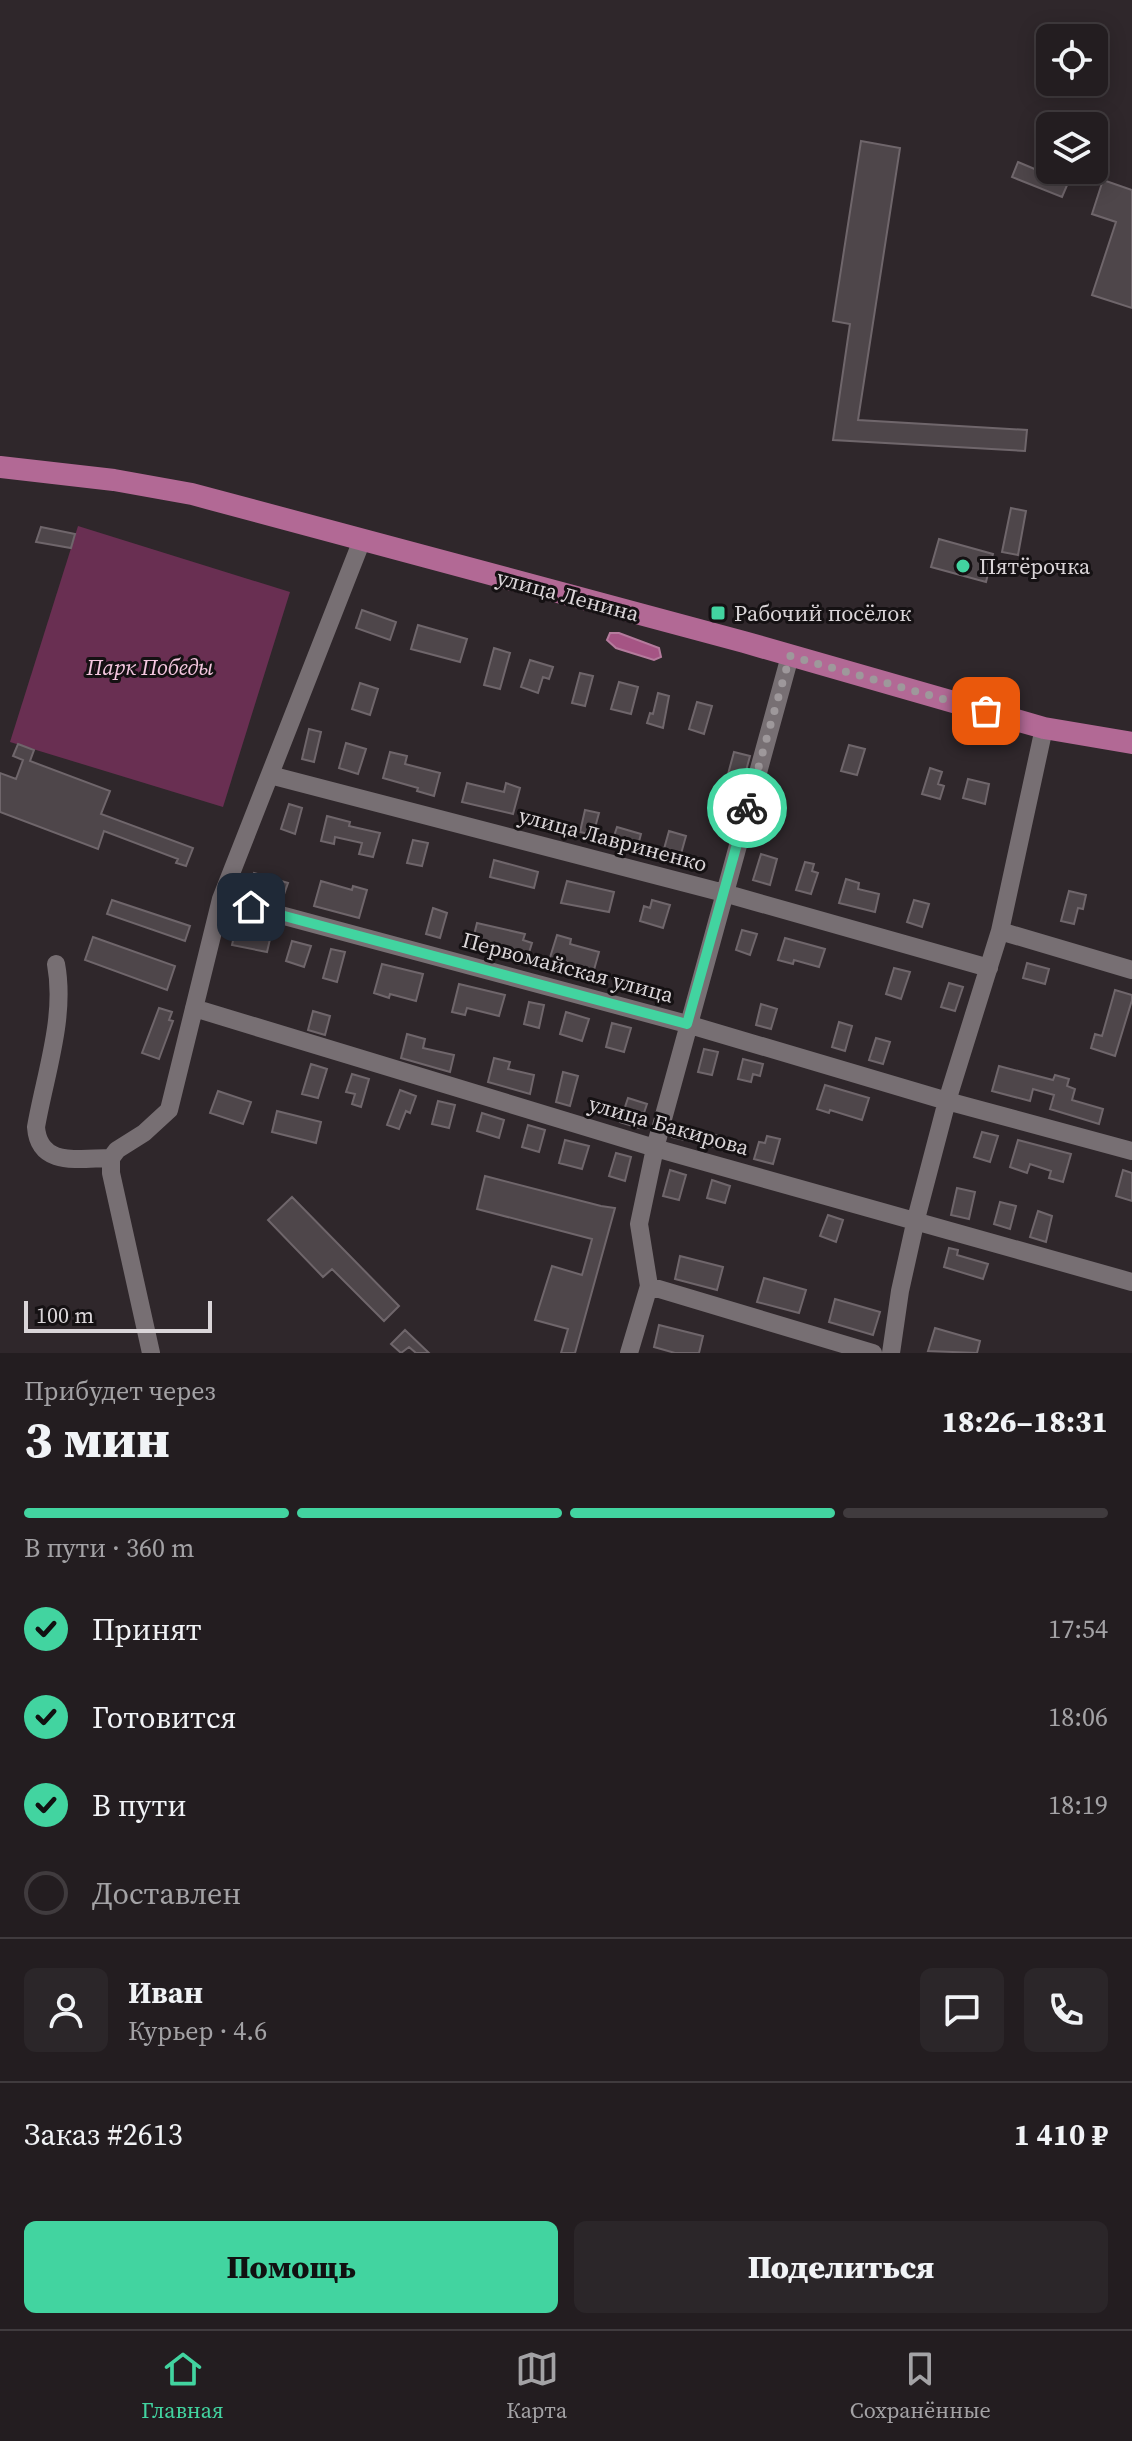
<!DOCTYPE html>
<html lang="ru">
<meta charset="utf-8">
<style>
:root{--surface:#231d20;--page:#2b2629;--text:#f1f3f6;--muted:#a3a2a5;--line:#403b3e;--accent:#42d4a0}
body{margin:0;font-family:"Source Serif 4",serif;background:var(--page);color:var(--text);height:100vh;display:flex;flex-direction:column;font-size:30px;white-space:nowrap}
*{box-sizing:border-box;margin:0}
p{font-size:26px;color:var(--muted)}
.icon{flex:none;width:44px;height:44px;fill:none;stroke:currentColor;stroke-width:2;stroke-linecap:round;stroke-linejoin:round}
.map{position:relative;height:1353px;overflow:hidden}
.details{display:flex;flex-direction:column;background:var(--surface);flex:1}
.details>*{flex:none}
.buttons{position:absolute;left:1036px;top:24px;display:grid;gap:16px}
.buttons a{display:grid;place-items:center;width:72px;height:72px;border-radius:12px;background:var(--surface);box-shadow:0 4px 20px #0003,0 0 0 2px var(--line);font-size:40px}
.scale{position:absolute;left:24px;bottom:20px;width:188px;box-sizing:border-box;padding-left:8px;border:4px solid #dad5d8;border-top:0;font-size:22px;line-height:28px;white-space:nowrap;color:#dad5d8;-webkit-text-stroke:6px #151113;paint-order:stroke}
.pin{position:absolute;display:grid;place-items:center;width:68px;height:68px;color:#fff;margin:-34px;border-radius:16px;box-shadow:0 4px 12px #0006}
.courier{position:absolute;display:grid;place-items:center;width:80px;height:80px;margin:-40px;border:6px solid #42d4a0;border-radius:50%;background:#fff;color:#222;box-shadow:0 2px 10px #0007}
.head em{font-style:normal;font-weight:800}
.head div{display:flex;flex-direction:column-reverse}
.head{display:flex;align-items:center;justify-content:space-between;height:136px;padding:0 24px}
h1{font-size:52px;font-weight:800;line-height:60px}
.bar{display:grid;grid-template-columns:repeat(4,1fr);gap:12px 8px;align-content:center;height:96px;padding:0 24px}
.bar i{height:10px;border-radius:6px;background:var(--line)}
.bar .active{background:var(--accent)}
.bar p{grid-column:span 4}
.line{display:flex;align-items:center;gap:20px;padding:0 24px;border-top:2px solid var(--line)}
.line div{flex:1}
.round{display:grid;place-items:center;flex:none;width:84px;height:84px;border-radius:12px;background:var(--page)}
ol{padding:0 24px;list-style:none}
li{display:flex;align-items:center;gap:24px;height:88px}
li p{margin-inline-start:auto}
li .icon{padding:8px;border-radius:50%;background:var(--accent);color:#111;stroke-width:4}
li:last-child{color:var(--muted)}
li i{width:44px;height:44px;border:4px solid var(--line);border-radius:50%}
.cta{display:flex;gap:16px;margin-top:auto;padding:16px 24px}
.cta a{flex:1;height:92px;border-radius:12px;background:var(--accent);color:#111;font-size:32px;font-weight:800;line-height:92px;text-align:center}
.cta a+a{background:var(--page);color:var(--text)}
.tab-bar{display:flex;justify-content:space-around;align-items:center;height:112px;border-top:2px solid var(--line);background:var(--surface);font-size:22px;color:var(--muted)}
.tab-bar a{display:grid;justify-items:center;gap:4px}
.tab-bar .active{color:var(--accent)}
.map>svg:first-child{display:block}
.green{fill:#692f52}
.water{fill:#a55484;stroke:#b57b9d;stroke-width:2}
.building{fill:#4e464a;stroke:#6f666b;stroke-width:2}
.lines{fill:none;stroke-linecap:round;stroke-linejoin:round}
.minor{stroke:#776f73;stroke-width:18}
.major{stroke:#b26995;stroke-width:22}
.done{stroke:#9e989b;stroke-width:8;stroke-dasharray:0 14.4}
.route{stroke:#42d4a0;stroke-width:10}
.poi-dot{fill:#42d4a0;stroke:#151113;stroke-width:3}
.labels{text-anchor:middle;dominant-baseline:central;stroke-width:6;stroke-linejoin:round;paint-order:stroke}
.poi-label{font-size:22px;fill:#dad5d8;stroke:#151113;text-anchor:start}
.street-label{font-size:22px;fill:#dad5d8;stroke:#151113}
.park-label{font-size:22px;font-style:italic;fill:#f5c7e0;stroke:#151113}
</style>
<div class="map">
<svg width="1132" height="1353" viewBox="0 0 1132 1353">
<rect width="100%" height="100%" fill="#2f272b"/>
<path class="green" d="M78,526L290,592L223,807L10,742Z"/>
<path class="water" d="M610,633H619L659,648L661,657L654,660L616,648L607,640Z"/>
<path class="building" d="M861,141L900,148L858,420L1027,430L1025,451L833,440L850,324L833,321Z
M1018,162L1068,183L1062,197L1012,177Z
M1103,180L1132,190V308L1092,295L1116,222L1092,214Z
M1011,508L1026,511L1018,555L1002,552Z
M41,527L75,534L71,548L36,542Z
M939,539L993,554L986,582L931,567Z
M362,610L396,622L390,640L356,628Z
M418,625L467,639L460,662L411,649Z
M494,648L510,653L500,689L484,685Z
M530,660L553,667L549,679L543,677L538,693L521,687Z
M580,673L593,676L585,706L572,703Z
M619,682L638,687L631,714L611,709Z
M360,683L378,689L370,715L352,709Z
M658,693L669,696L663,728L647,723L650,713L653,714Z
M697,702L712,706L704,734L689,729Z
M309,729L321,732L314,762L302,759Z
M346,743L366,749L358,774L339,768Z
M18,744L34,750L30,761L110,791L101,814L193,848L186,866L176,863L178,859L104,831L98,849L0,812V773L16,779L23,760L13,756Z
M849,745L865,749L857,775L841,771Z
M390,752L407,756L405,764L440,773L434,796L417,791L418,788L383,778Z
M734,752L750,756L731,826L715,822Z
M930,768L942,772L938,784L944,786L940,799L922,794Z
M968,779L989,784L985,804L963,798Z
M467,783L504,792L506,783L520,788L513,814L462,802Z
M289,804L302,808L295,834L281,829Z
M585,810L599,813L593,835L580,832Z
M327,816L350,822L349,826L380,833L373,857L359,854L362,843L335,837L334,844L321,841Z
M617,827L641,834L637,849L612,842Z
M669,831L686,836L679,861L662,856Z
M413,840L428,843L422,866L407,863Z
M761,854L777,859L770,885L753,880Z
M494,860L538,872L534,888L490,877Z
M805,862L814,864L812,871L818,873L811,894L796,890Z
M254,873L288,883L282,900L248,890Z
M846,879L859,883L858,889L879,894L875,912L839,903Z
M321,881L352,890L353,886L367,890L359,918L314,906Z
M567,881L614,892L609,912L561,903Z
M1069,891L1086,895L1083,909L1078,908L1074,924L1061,921Z
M112,900L190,926L185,941L107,914Z
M652,900L670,905L663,928L640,921L644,906L650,908Z
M914,900L929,904L922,927L907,922Z
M433,908L447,913L440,938L426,934Z
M477,923L525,934L523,940L532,943L527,959L471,947Z
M236,928L271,935L267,952L232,945Z
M742,930L757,934L750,955L736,950Z
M557,935L571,939L570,944L599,952L592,977L548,964Z
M93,937L175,966L167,990L85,960Z
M785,938L825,949L819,967L794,960L793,964L778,960Z
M292,941L311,946L304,967L286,961Z
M331,949L345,952L337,982L323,978Z
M1027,963L1049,969L1045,984L1023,978Z
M382,964L423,974L416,1001L390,994L389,998L374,993Z
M894,968L910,972L901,999L886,994Z
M949,983L963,987L955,1011L941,1007Z
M459,984L505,995L499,1016L467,1008L465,1015L452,1012Z
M1115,990L1132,995V1000L1115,1056L1091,1048L1095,1034L1102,1036Z
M529,1002L544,1005L539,1028L524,1024Z
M761,1004L777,1009L771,1029L756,1025Z
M159,1008L172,1012L169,1020L173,1021L159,1059L142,1053Z
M313,1011L330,1016L325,1035L308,1030Z
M566,1012L589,1019L582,1041L560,1034Z
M839,1022L852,1026L845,1051L832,1047Z
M612,1023L631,1028L624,1052L606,1047Z
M407,1034L425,1039L423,1048L454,1055L450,1072L401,1058Z
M876,1038L890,1042L883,1064L869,1060Z
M704,1049L718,1052L712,1075L698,1072Z
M494,1058L510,1062L508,1069L534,1075L530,1094L488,1082Z
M743,1059L763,1064L760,1076L753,1074L751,1082L738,1079Z
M311,1064L327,1069L318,1098L302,1094Z
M999,1066L1053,1080L1055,1075L1069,1079L1067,1086L1075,1089L1072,1100L1103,1109L1099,1124L1050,1109L1054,1095L1033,1089L1030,1101L992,1091Z
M563,1072L578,1076L570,1106L556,1102Z
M352,1074L369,1079L361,1107L352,1104L355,1094L346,1092Z
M825,1085L869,1098L862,1120L830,1110L829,1113L817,1109Z
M400,1090L416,1096L410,1113L406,1111L399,1129L387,1125Z
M218,1091L251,1102L243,1124L210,1113Z
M628,1098L647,1104L639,1128L620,1122Z
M438,1101L455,1105L449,1128L432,1124Z
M277,1111L321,1122L316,1143L272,1132Z
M482,1113L504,1120L499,1138L477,1131Z
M675,1124L722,1137L719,1148L672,1137Z
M528,1125L545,1130L539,1152L522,1147Z
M982,1132L998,1136L990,1162L974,1157Z
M767,1136L780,1139L773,1164L754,1159L759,1142L765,1143Z
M565,1140L589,1146L582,1169L559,1163Z
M1018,1140L1071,1154L1063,1182L1049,1178L1051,1171L1030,1164L1027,1173L1010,1167Z
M616,1153L631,1157L625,1181L609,1176Z
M670,1170L686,1175L679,1200L663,1196Z
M1123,1170L1132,1173V1201L1116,1196Z
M485,1176L601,1206L615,1208L575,1353H561L568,1329L535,1320L552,1266L582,1275L592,1239L477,1209Z
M712,1180L730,1186L725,1203L707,1198Z
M957,1188L975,1192L969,1219L951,1215Z
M292,1197L399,1306L384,1321L332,1269L323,1277L268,1220Z
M1000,1202L1016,1206L1010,1229L994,1224Z
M1038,1211L1052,1216L1046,1242L1030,1237Z
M828,1215L843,1220L836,1242L820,1236Z
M949,1248L958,1250L957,1255L988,1264L983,1279L944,1267Z
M680,1256L723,1267L717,1290L675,1279Z
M764,1278L806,1290L799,1313L757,1302Z
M835,1299L880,1312L873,1335L829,1322Z
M659,1325L703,1336L699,1353H675L654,1347Z
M935,1328L980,1341L977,1353L928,1351Z
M405,1330L429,1353H416L409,1347L401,1353L391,1344Z"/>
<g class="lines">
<path class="minor" d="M270,775L724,893L989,968
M221,899L687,1024L947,1101L1132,1151
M1000,931L1132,970
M56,964C66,1017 45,1075 36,1127C39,1168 80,1158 111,1158
M194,1008L655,1148L1132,1282
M649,1286L873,1353
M151,1353L111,1173V1158L117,1150L144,1133L169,1110L221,899L362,540
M629,1353L649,1286L639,1224L655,1148L790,656
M891,1353L900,1291L916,1219L947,1101L1000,931L1044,728"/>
<path class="major" d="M0,467L114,480L192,494L744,642L1044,728L1132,743"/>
</g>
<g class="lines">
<path class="done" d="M747,808L790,656L986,711"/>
<path class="route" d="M251,907L687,1024L747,808"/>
</g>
<g class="poi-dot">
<circle cx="963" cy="566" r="8"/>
<rect x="710" y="605" width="16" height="16" rx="4"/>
</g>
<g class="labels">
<g class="poi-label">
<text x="979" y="566">Пятёрочка</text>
<text x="734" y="613">Рабочий посёлок</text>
</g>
<g class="street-label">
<text transform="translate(568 595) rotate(15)">улица Ленина</text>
<text transform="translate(613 839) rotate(15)">улица Лавриненко</text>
<text transform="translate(568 967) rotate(15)">Первомайская улица</text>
<text transform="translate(669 1125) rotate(16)">улица Бакирова</text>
</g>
<g class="park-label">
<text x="150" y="667">Парк Победы</text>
</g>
</g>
</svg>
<div class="buttons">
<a><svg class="icon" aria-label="locate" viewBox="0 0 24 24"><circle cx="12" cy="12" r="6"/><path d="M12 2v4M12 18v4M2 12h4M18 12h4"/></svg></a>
<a><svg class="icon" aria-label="layers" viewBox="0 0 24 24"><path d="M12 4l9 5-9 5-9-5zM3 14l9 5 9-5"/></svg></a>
</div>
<div class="scale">100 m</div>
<div class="pin" style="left:986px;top:711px;background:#ea580c"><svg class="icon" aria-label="bag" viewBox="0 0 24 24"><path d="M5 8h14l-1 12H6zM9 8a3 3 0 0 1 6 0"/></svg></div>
<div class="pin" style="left:251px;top:907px;background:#1f2937"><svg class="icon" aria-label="home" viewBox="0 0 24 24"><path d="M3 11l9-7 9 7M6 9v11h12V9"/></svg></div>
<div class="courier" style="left:747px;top:808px"><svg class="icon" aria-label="bike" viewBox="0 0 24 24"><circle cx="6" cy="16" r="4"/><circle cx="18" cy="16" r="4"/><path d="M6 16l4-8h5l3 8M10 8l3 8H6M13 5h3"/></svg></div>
</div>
<section class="details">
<div class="head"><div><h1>3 мин</h1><p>Прибудет через</p></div><em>18:26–18:31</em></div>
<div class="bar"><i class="active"></i><i class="active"></i><i class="active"></i><i></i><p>В пути · 360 m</p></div>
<ol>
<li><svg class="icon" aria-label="check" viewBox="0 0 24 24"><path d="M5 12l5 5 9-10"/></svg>Принят<p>17:54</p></li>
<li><svg class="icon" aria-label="check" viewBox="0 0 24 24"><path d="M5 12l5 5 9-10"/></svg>Готовится<p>18:06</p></li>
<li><svg class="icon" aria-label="check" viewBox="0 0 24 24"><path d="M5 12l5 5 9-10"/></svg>В пути<p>18:19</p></li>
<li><i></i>Доставлен</li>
</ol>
<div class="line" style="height:144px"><a class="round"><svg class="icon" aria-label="person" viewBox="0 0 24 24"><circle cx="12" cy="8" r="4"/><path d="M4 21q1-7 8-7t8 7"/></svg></a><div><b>Иван</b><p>Курьер · 4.6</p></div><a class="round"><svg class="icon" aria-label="chat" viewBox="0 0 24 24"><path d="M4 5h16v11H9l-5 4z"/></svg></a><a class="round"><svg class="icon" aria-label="phone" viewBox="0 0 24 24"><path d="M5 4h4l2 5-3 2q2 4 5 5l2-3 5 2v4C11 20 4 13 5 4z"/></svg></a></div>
<div class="line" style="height:104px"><div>Заказ #2613</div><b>1 410 ₽</b></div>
<div class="cta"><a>Помощь</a><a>Поделиться</a></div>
</section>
<nav class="tab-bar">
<a class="active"><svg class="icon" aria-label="home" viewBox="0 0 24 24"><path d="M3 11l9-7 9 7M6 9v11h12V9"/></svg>Главная</a>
<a><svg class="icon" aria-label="map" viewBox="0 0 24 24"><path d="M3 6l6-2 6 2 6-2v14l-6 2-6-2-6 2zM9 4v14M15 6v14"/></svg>Карта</a>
<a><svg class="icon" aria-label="saved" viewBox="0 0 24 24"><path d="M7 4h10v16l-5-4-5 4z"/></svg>Сохранённые</a>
</nav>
